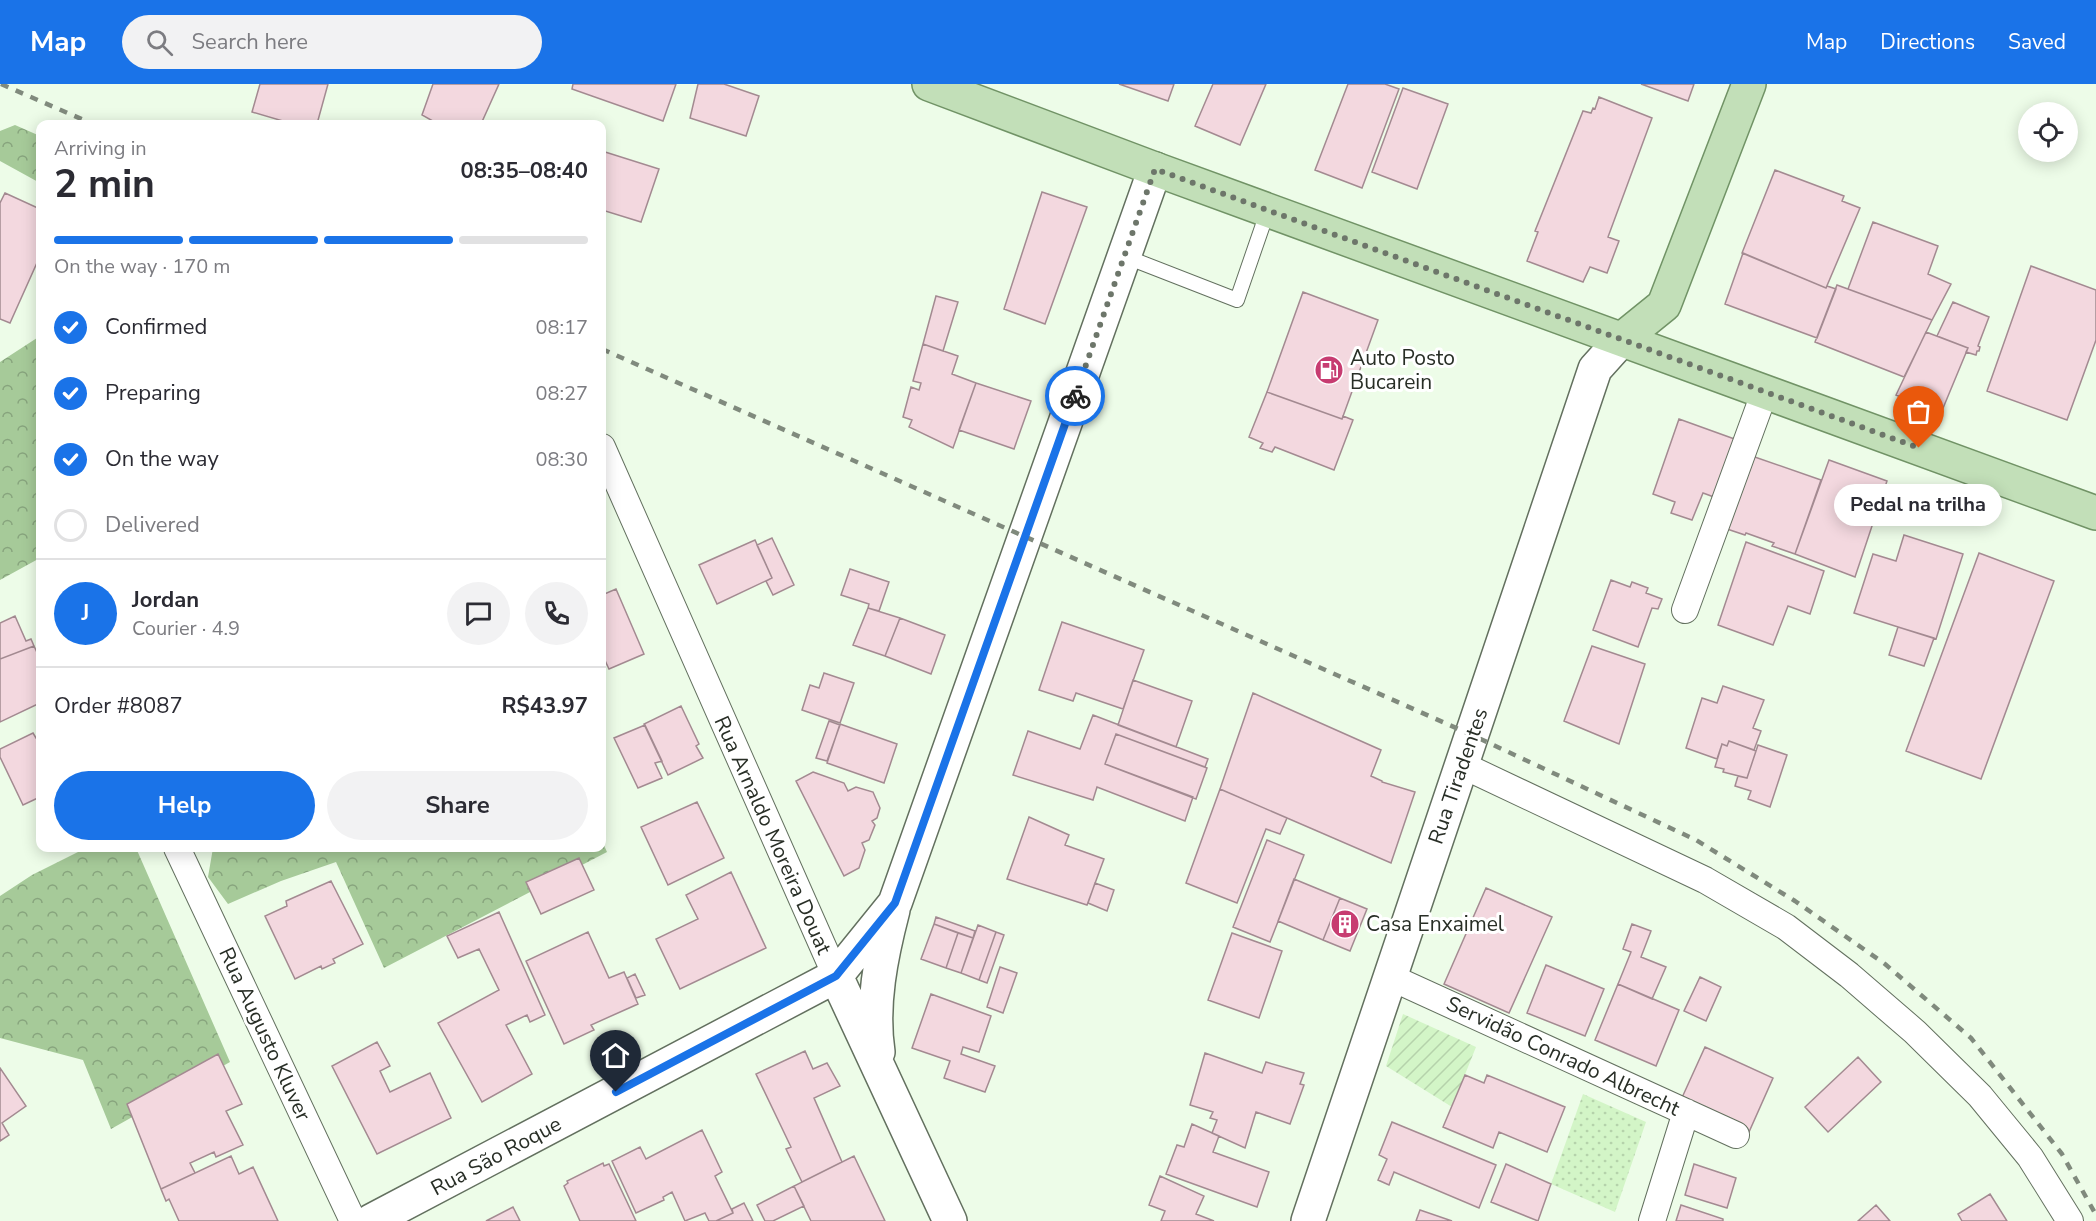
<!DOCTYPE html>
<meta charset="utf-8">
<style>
:root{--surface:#fff;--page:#f2f2f3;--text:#2b2b33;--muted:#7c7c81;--line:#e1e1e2;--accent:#1a73e8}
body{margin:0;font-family:"Nunito Sans",sans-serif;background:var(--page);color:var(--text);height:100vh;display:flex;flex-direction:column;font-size:22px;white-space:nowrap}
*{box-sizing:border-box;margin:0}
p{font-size:20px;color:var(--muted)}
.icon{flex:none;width:33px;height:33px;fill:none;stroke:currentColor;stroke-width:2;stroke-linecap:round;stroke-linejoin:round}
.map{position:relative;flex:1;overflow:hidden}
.panel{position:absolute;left:36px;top:36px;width:570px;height:732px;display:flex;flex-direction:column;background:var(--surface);border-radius:12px;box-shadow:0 3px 15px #0003}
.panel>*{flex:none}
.fabs{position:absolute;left:2018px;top:18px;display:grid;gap:12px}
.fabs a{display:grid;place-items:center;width:60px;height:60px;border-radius:50%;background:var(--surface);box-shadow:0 3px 15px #0003;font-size:30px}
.pin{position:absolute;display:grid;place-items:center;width:51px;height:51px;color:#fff;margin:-62px -26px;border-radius:50% 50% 50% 0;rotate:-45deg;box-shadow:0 0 6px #0007}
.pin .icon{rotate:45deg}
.courier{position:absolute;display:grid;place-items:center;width:60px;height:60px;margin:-30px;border:4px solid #1a73e8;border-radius:50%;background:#fff;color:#222;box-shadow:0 2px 8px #0007}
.bubble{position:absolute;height:42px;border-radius:21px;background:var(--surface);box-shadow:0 3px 15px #0003;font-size:20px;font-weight:700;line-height:42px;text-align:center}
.summary em{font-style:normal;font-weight:700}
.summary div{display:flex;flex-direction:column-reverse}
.summary{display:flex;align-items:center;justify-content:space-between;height:102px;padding:0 18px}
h1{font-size:39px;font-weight:700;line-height:45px}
.bar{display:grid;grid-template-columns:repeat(4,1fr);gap:9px 6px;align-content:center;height:72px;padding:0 18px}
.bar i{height:8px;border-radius:4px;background:var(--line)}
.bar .on{background:var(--accent)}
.bar p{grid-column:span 4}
.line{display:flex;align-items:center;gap:15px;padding:0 18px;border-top:2px solid var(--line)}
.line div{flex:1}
.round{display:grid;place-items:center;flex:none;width:63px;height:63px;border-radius:32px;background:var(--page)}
ol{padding:0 18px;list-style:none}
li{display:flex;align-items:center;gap:18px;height:66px}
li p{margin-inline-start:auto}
li .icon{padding:6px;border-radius:50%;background:var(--accent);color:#fff;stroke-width:4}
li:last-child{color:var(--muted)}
li i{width:33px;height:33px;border:3px solid var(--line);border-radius:50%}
.button{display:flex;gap:12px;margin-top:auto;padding:12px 18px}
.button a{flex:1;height:69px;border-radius:36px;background:var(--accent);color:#fff;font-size:24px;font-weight:700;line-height:69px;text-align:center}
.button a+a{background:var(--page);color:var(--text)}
header{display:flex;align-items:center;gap:36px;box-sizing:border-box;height:84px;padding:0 30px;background:var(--accent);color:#fff}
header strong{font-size:28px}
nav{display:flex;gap:33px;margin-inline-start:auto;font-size:21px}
.search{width:420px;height:54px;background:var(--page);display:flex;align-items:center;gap:15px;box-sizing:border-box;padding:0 21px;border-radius:33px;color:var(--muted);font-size:22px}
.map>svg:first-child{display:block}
.grass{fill:url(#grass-dots)}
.forest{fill:url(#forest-crowns)}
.garden{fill:url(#garden-furrows)}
.building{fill:#f3d8df;stroke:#a38a91;stroke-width:1.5}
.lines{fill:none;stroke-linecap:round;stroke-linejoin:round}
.lane-casing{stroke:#63705f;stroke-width:16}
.street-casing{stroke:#63705f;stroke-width:28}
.secondary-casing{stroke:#63705f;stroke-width:36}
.primary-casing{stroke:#719366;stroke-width:36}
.lane{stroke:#fff;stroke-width:14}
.street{stroke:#fff;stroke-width:26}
.secondary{stroke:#fff;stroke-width:33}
.primary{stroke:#c2dfb8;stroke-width:33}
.rail{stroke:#808a7d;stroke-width:4.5;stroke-dasharray:8 8;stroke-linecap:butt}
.done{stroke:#6d766a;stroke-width:6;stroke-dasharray:0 10.8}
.route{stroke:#1a73e8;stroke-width:8}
.labels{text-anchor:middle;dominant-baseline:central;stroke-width:6;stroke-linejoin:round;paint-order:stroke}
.poi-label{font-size:21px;fill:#282e26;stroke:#fff;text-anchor:start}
.street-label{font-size:21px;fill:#282e26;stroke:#fff}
</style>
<header>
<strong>Map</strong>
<div class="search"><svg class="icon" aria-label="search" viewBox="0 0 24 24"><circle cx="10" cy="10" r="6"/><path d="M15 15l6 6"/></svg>Search here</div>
<nav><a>Map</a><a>Directions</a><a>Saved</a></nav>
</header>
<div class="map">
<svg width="2096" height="1137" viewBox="0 0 2096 1137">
<defs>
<pattern id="grass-dots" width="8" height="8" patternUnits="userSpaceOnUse" patternTransform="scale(1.5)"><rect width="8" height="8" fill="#d3f5c7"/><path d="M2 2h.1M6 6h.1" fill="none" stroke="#b5d2ab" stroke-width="1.8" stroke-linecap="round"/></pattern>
<pattern id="forest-crowns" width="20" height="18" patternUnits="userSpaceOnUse" patternTransform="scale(1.5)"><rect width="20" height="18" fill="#a6ca99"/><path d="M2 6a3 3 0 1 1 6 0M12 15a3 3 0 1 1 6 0" fill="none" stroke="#87a47d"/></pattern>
<pattern id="garden-furrows" width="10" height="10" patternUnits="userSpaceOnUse" patternTransform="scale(1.5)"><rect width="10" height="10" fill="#d3f5c7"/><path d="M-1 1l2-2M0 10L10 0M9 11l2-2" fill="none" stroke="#b5d2ab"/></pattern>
</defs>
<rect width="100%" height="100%" fill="#edfce8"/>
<path class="grass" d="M1583,1010L1646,1038L1615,1128L1551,1100Z"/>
<path class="forest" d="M15,41L40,52V99L0,77V47Z
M40,252V474L0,496V278Z
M602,757L607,768L384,884L336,778L281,797L228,820L208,793L213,764H602Z
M86,764H136L230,978L111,1045L83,976L0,954V812L32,791Z"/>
<path class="garden" d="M1403,930L1476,963L1452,1023L1386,982Z"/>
<path class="building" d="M260,0H328L317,40H293L252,28Z
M433,0H499L481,40H438L422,31Z
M573,0H676L663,37L572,5Z
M698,0H724L759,12L746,52L690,34Z
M1119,0H1174L1168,17Z
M1213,0H1266L1240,61L1195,42Z
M1348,0H1385L1399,5L1362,104L1315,86Z
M1641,0H1694L1688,17Z
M1403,4L1448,20L1417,105L1372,88Z
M1599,13L1652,34L1608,153L1619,157L1607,189L1590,183L1583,198L1527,177L1538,148L1535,147L1583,27L1591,29L1593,24L1595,25Z
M602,67L659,85L641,138L602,126Z
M1775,86L1844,112L1842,117L1860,124L1826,204L1742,169Z
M1042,108L1087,123L1045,240L1004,225Z
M5,109L40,125V172L10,239L0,235V119Z
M1873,138L1938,162L1928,190L1951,200L1932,236L1848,205Z
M1743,169L1826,204L1827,202L1836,205L1817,254L1725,220Z
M2031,182L2096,206V256L2067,336L1987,307Z
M1837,201L1932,236L1904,293L1815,258Z
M1303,208L1378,236L1342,335L1267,308Z
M936,212L958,218L943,267L923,260Z
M1953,218L1989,233L1978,262L1980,263L1979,267H1977L1976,271L1966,268L1968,264L1937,252Z
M1926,248L1968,264L1941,329L1896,311Z
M923,260L958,272L952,290L976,299L953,364L909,343L912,336L903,333L911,303L919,306L921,299L913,297Z
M976,299L1031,317L1014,365L959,346Z
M1267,308L1342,335L1343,332L1353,336L1334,386L1275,363L1272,368L1260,364L1263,359L1249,353Z
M1679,335L1740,357L1714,413L1703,409L1692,436L1671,429L1675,418L1653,410Z
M1749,371L1821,396L1795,470L1772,462L1774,459L1746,449L1745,451L1724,444Z
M1829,376L1887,397L1855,493L1795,470Z
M1904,451L1963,470L1936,555L1854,529L1873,470L1896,477Z
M772,454L794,501L773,511L766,497L772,494L757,461Z
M755,456L772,494L717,520L699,481Z
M1746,458L1824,487L1810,530L1788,522L1773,561L1718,541Z
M1979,469L2054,497L1981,695L1906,667Z
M850,485L889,498L879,527L868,524L869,520L841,511Z
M1611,496L1630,503L1632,498L1648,504L1646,509L1662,515L1658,525L1652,524L1638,563L1593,546Z
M616,505L644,570L609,585L602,570V511Z
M868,524L900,534L885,572L853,561Z
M15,532L26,557L31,555L34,562L0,575V539Z
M900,534L945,551L931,590L885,572Z
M1062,538L1144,566L1123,625L1076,609L1073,617L1039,606Z
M1898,543L1934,554L1924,582L1889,571Z
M34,562L40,575V619L0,638V575Z
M1592,562L1645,580L1619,660L1564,637Z
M824,589L854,599L840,639L802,626L810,601L819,604Z
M1133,596L1192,617L1176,663L1118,641Z
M1723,602L1764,616L1753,644L1761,647L1754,666L1729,657L1727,662L1722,660L1717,675L1686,664L1702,614L1717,619Z
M1253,609L1381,666L1371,692L1382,697V698L1415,708L1391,779L1220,705Z
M681,622L699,660L696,662L703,674L668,691L644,640Z
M1093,631L1208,675L1205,683L1116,650L1105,680L1193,713L1185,737L1097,703L1093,716L1013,691L1028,647L1080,665Z
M829,637L840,641L827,677L816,674Z
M840,640L897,660L884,699L827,679Z
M645,641L662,677L655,679L662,694L638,704L614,654Z
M33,649L36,654L40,652V713L23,721L0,673V665Z
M1116,650L1207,684L1196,715L1105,680Z
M1729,657L1756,667L1747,694L1723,688L1724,685L1715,683L1722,660L1727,662Z
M1758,661L1787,671L1770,723L1748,715L1751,707L1735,702L1738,692L1747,694Z
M813,688L844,699L848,707L856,703L873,708L880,724L877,734L872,737L875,741L869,756L862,759L865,766L859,784L844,792L796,697Z
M1220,705L1287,734L1280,750L1266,745L1237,819L1186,799Z
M697,718L724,774L668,801L641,743Z
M1029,733L1069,751L1065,761L1104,775L1087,821L1007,795Z
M1267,756L1304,771L1270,858L1233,843Z
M579,774L594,806L541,830L526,798Z
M731,788L766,864L680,905L656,855L698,835L686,811Z
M1294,795L1340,814L1323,856L1278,837Z
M331,797L363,860L333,875L335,879L322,885L321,882L295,895L265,832L287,822L286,817Z
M1095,799L1114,806L1107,827L1088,819Z
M1486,804L1552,833L1509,929L1444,900Z
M1340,814L1367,825L1350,867L1323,856Z
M499,828L545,931L530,938L527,931L506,941L532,990L482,1018L438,939L499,906L479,865L458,874L447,852Z
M936,833L975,847L973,854L934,840Z
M934,840L958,849L946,884L921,875Z
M1632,840L1651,847L1641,873L1666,883L1652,915L1618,900L1631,868L1623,865Z
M978,841L996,848L979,896L961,889Z
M588,848L609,894L624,888L638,920L591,941L594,946L564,960L526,877Z
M996,848L1004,851L987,899L979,896Z
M958,849L973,854L961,889L946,884Z
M1232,849L1282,867L1259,934L1208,916Z
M1546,881L1604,905L1585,952L1527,929Z
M1000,883L1017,889L1003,929L987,923Z
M635,890L645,911L636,914L627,894Z
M1700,893L1721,903L1706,937L1684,927Z
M1618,900L1679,926L1656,982L1595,956Z
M931,910L991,932L979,968L963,963L961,970L995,982L985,1008L944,994L950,977L912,964Z
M377,958L390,982L380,987L390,1008L430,989L451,1034L377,1070L332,982Z
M1705,963L1773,994L1749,1048L1680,1018Z
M805,967L813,985L827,979L840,1002L814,1014L842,1078L802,1098L786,1065L791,1063L756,990Z
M1205,969L1262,989L1266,978L1304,989L1300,1000L1304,1001L1290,1040L1256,1028L1245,1064L1212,1049L1217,1036L1210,1034L1213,1028L1190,1021Z
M218,970L242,1020L226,1027L243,1061L216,1073L214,1068L190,1079L195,1089L161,1105L127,1020Z
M1858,973L1881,998L1828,1048L1805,1023Z
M0,984L26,1022L2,1039L9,1051L0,1057Z
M1465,991L1484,999L1487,991L1565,1023L1547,1068L1499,1048L1493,1064L1443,1043Z
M1392,1038L1496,1081L1479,1124L1394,1088L1389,1101L1378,1096L1387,1075L1379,1071Z
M1192,1040L1219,1052L1213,1068L1269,1088L1257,1123L1166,1090L1177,1061L1184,1063Z
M702,1046L722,1088L715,1092L733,1129L716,1137H709L705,1129L685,1137L672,1108L663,1113L664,1116L636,1129L612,1077L640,1063L646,1075Z
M231,1072L239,1090L253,1083L278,1137H179L169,1115L166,1117L161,1105Z
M854,1072L885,1137H811L794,1102Z
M603,1079L604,1082L609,1080L636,1137H580L564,1102L568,1099L567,1097Z
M1506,1080L1551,1100L1538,1137L1491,1118Z
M1694,1080L1736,1094L1727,1124L1685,1111Z
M1160,1092L1204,1112L1196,1130L1214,1137H1161L1165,1127L1149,1121Z
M794,1102L804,1122L773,1137H765L757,1121Z
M1990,1110L2007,1137H1962L1958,1130Z
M744,1119L753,1137H716L733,1129L732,1125Z
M1681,1121L1723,1135V1137H1676Z
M1876,1121L1890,1137H1858Z
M513,1123L520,1137H486Z
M1420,1126L1452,1137H1416Z"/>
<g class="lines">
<g class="lane-casing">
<path id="lane" d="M1124,172L1237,216L1268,126"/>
</g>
<g class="street-casing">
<path id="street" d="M602,363L836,892
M1685,526L1765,307
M1462,681L1705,796L1786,843L1849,891L1915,948L1980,1012L2030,1073L2070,1137
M177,764L353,1137
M1390,893L1736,1051
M1652,1137L1686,1028"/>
</g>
<g class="secondary-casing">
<path id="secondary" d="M836,892L950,1137
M878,968C871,921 881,872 893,826
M371,1137L836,892L895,819L1155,85
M1308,1137L1595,285L1622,255"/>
</g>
<g class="primary-casing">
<path id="primary" d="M929,0L1155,85L2096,429
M1622,255L1664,221L1749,0"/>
</g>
<use href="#lane" class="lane"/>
<use href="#street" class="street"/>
<use href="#secondary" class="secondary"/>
<use href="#primary" class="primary"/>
<path class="rail" d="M1,0L93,40
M602,265L1472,651L1696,756L1795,817L1885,880L1971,954L2062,1070L2096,1131"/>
</g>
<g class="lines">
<path class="done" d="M1075,312L1155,85L1919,364"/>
<path class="route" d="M616,1008L836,892L895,819L1075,312"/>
</g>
<defs>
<g id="fuel-disc" transform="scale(1.5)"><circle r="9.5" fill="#c73c71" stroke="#fff"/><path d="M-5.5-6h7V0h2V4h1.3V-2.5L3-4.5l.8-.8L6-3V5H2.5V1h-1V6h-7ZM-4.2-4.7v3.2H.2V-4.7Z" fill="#fff"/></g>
<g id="building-disc" transform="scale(1.5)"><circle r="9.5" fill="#c73c71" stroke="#fff"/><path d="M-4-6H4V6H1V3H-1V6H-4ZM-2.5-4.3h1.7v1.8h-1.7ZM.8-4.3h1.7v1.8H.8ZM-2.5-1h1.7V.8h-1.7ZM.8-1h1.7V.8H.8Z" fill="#fff"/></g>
</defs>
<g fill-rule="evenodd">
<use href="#fuel-disc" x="1329" y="286"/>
<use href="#building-disc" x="1345" y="840"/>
</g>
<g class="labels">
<g class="poi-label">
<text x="1350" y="274">Auto Posto<tspan x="1350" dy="24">Bucarein</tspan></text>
<text x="1366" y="840">Casa Enxaimel</text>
</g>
<g class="street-label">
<text transform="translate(1458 692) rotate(-71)">Rua Tiradentes</text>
<text transform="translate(773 751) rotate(66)">Rua Arnaldo Moreira Douat</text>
<text transform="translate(265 950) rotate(65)">Rua Augusto Kluver</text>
<text transform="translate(1563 972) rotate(25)">Servidão Conrado Albrecht</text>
<text transform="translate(496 1072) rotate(-28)">Rua São Roque</text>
</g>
</g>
</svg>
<div class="fabs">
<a><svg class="icon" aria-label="locate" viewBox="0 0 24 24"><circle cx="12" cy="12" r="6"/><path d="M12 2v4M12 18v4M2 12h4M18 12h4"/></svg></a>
</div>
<div class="pin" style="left:1919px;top:364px;background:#ea580c"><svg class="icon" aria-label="bag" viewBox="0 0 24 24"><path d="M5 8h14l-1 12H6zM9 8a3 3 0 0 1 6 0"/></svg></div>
<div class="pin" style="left:616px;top:1008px;background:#1f2937"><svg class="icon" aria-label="home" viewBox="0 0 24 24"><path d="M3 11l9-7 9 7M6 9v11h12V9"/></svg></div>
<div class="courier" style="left:1075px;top:312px"><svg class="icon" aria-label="bike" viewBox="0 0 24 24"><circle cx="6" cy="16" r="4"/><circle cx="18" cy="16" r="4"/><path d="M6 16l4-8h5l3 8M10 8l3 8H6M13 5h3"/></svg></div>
<div class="bubble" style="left:1834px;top:400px;width:168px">Pedal na trilha</div>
<section class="panel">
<div class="summary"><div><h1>2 min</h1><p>Arriving in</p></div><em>08:35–08:40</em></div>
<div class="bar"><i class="on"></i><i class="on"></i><i class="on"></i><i></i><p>On the way · 170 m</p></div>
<ol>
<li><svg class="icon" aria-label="check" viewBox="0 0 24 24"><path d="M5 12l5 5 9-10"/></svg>Confirmed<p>08:17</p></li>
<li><svg class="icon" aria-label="check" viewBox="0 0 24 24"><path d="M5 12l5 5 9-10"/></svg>Preparing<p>08:27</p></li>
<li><svg class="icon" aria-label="check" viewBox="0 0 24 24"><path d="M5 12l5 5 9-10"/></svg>On the way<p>08:30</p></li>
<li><i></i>Delivered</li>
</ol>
<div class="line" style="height:108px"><b class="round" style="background:var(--accent);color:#fff">J</b><div><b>Jordan</b><p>Courier · 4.9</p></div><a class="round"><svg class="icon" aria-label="chat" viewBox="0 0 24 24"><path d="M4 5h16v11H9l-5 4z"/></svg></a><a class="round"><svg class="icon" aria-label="phone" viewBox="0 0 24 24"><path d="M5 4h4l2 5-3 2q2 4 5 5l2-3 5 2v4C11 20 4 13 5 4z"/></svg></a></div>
<div class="line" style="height:78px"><div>Order #8087</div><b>R$43.97</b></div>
<div class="button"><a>Help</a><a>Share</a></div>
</section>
</div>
